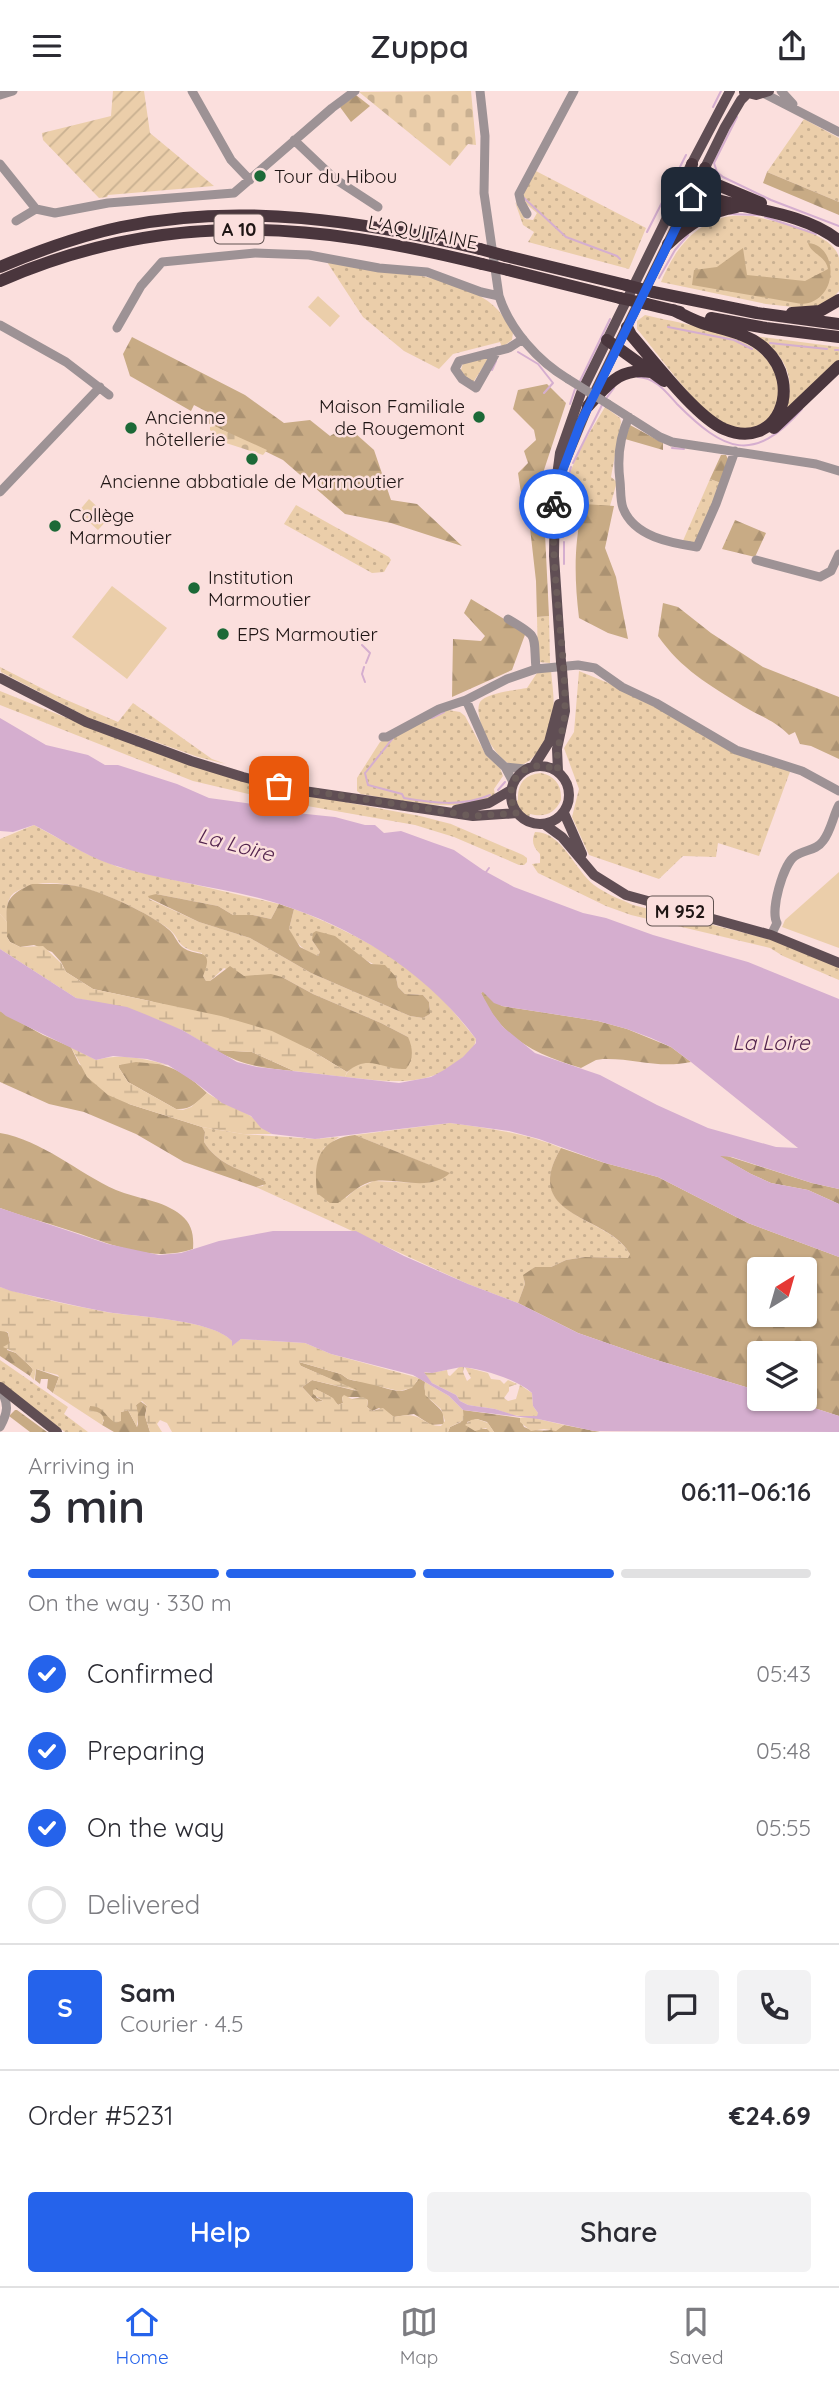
<!DOCTYPE html>
<meta charset="utf-8">
<style>
:root{--surface:#fff;--page:#f2f2f3;--text:#2b2b33;--muted:#7c7c81;--line:#e1e1e2;--accent:#2563eb}
body{margin:0;font-family:Quicksand,sans-serif;background:var(--page);color:var(--text);height:100vh;display:flex;flex-direction:column;font-size:26px;white-space:nowrap}
*{box-sizing:border-box;margin:0}
p{font-size:23px;color:var(--muted)}
.icon{flex:none;width:38px;height:38px;fill:none;stroke:currentColor;stroke-width:2;stroke-linecap:round;stroke-linejoin:round}
.map{position:relative;height:1341px;overflow:hidden}
.side{display:flex;flex-direction:column;background:var(--surface);flex:1}
.side>*{flex:none}
.needle{width:46px;rotate:37deg}
.buttons{position:absolute;left:747px;top:1166px;display:grid;gap:14px}
.buttons a{display:grid;place-items:center;width:70px;height:70px;border-radius:7px;background:var(--surface);box-shadow:0 2px 5px #0004;font-size:35px}
.pin{position:absolute;display:grid;place-items:center;width:60px;height:60px;color:#fff;margin:-30px;border-radius:14px;box-shadow:0 4px 10px #0006}
.courier{position:absolute;display:grid;place-items:center;width:70px;height:70px;margin:-35px;border:5px solid #2563eb;border-radius:50%;background:#fff;color:#222;box-shadow:0 2px 9px #0007}
.headline em{font-style:normal;font-weight:600}
.headline div{display:flex;flex-direction:column-reverse}
.headline{display:flex;align-items:center;justify-content:space-between;height:119px;padding:0 28px}
h1{font-size:46px;font-weight:600;line-height:52px}
.bar{display:grid;grid-template-columns:repeat(4,1fr);gap:10px 7px;align-content:center;height:84px;padding:0 28px}
.bar i{height:9px;border-radius:5px;background:var(--line)}
.bar .on{background:var(--accent)}
.bar p{grid-column:span 4}
.line{display:flex;align-items:center;gap:18px;padding:0 28px;border-top:2px solid var(--line)}
.line div{flex:1}
.round{display:grid;place-items:center;flex:none;width:74px;height:74px;border-radius:7px;background:var(--page)}
ol{padding:0 28px;list-style:none}
li{display:flex;align-items:center;gap:21px;height:77px}
li p{margin-inline-start:auto}
li .icon{padding:7px;border-radius:50%;background:var(--accent);color:#fff;stroke-width:4}
li:last-child{color:var(--muted)}
li i{width:38px;height:38px;border:4px solid var(--line);border-radius:50%}
.button{display:flex;gap:14px;margin-top:auto;padding:14px 28px}
.button a{flex:1;height:80px;border-radius:7px;background:var(--accent);color:#fff;font-size:28px;font-weight:600;line-height:80px;text-align:center}
.button a+a{background:var(--page);color:var(--text)}
header{display:flex;justify-content:space-between;align-items:center;height:91px;padding:0 28px;background:var(--surface);font-size:32px;font-weight:600}
.tab-bar{display:flex;justify-content:space-around;align-items:center;height:98px;border-top:2px solid var(--line);background:var(--surface);font-size:19px;color:var(--muted)}
.tab-bar a{display:grid;justify-items:center;gap:4px}
.tab-bar .on{color:var(--accent)}
.map>svg:first-child{display:block}
.grass{fill:url(#grass-dots)}
.forest{fill:url(#forest-firs);fill-rule:evenodd}
.wetland{fill:url(#wetland-marsh)}
.cemetery{fill:url(#cemetery-stones)}
.park{fill:#ebceaa}
.garden{fill:url(#garden-furrows)}
.water{fill:#d5aecf;fill-rule:evenodd}
.lines{fill:none;stroke-linecap:round;stroke-linejoin:round}
.stream{stroke:#d5aecf;stroke-width:2}
.minor{stroke:#9d9295;stroke-width:9}
.major{stroke:#604e54;stroke-width:10}
.highway{stroke:#4a363d;stroke-width:12}
.minor-bridge{stroke:#9d9295;stroke-width:9}
.major-bridge{stroke:#604e54;stroke-width:10}
.highway-bridge{stroke:#4a363d;stroke-width:12}
.done{stroke:#6b5c5a;stroke-width:7;stroke-dasharray:0 12.6}
.route{stroke:#2563eb;stroke-width:9}
.poi-dot{fill:#1c6937;stroke:#fbdfdd;stroke-width:2.5}
.labels{text-anchor:middle;dominant-baseline:central;stroke-width:5;stroke-linejoin:round;paint-order:stroke}
.shield{fill:#fbdfdd;stroke:#605250;stroke-width:2}
.shield-label{font-size:18px;font-weight:bold;fill:#1e1514}
.poi-label{font-size:19px;fill:#1e1514;stroke:#fbdfdd;text-anchor:start}
.street-label{font-size:19px;fill:#1e1514;stroke:#fbdfdd}
.water-label{font-size:21px;font-style:italic;fill:#53244e;stroke:#fbdfdd}
</style>
<header><svg class="icon" aria-label="menu" viewBox="0 0 24 24"><path d="M4 6h16M4 12h16M4 18h16"/></svg>Zuppa<svg class="icon" aria-label="share" viewBox="0 0 24 24"><path d="M12 15V3M7 8l5-5 5 5M5 13v7h14v-7"/></svg></header>
<div class="map">
<svg width="839" height="1341" viewBox="0 0 839 1341">
<defs>
<pattern id="grass-dots" width="8" height="8" patternUnits="userSpaceOnUse" patternTransform="scale(1.75)"><rect width="8" height="8" fill="#ebceaa"/><path d="M2 2h.1M6 6h.1" fill="none" stroke="#c9b091" stroke-width="1.8" stroke-linecap="round"/></pattern>
<pattern id="forest-firs" width="22" height="20" patternUnits="userSpaceOnUse" patternTransform="scale(1.75)"><rect width="22" height="20" fill="#c8ab85"/><path d="M5 1l3.5 6h-7zM16 11l3.5 6h-7z" fill="#ab9272"/></pattern>
<pattern id="wetland-marsh" width="20" height="14" patternUnits="userSpaceOnUse" patternTransform="scale(1.75)"><rect width="20" height="14" fill="#ebceaa"/><path d="M1 5h8M5 5V1M11 12h8M15 12V8" fill="none" stroke="#c9b091"/></pattern>
<pattern id="cemetery-stones" width="16" height="16" patternUnits="userSpaceOnUse" patternTransform="scale(1.75)"><rect width="16" height="16" fill="#ebceaa"/><path d="M2 7V4a2 2 0 0 1 4 0v3zM10 15v-3a2 2 0 0 1 4 0v3z" fill="#c9b091"/></pattern>
<pattern id="garden-furrows" width="10" height="10" patternUnits="userSpaceOnUse" patternTransform="scale(1.75)"><rect width="10" height="10" fill="#ebceaa"/><path d="M-1 1l2-2M0 10L10 0M9 11l2-2" fill="none" stroke="#c9b091"/></pattern>
</defs>
<rect width="100%" height="100%" fill="#fbdfdd"/>
<path class="grass" d="M804,28L839,47V111L767,81Z
M534,79L646,137L629,178L528,151L534,141L523,134L515,111L525,128L533,129L537,122L525,112L521,102Z
M753,125C775,131 834,141 839,167C839,177 839,189 839,200L830,210L818,216L802,217L766,213L661,191C673,162 692,134 725,126C734,124 744,125 753,125Z
M327,171C373,177 467,184 498,219C504,226 509,235 513,242L512,249L502,256L500,251L453,263L439,278L404,260L363,226Z
M645,224C678,232 723,238 752,256C800,285 778,357 723,332C699,321 656,260 637,238V230Z
M755,245L839,256V270L785,321C797,287 786,263 755,245Z
M490,265L474,290H470L460,282L463,272Z
M605,316L620,327L621,331L611,386L617,391L610,415L581,424C572,418 565,408 567,396C570,371 592,338 605,316Z
M710,388L721,392L695,453L682,452Z
M296,414L389,466L391,469L384,481L372,482L284,433Z
M549,525L550,572L538,571L537,526Z
M0,576L55,604L118,631L133,612L212,668L226,673L198,666L89,627L1,581Z
M551,579C552,593 555,609 553,623C550,641 536,678 513,674C496,671 472,626 480,611C486,602 516,599 527,597L537,582Z
M579,580L647,608L745,666L791,678L759,765L718,752L716,766L683,765L659,788L589,764L572,726L579,698L564,657L574,641Z
M0,600L77,631L270,697L420,725L451,733L523,764L527,767V771L524,774H519L454,746L415,734L279,710L193,690L0,614Z
M448,619L460,621L465,625L486,664L500,677L503,685L494,698L495,705C458,724 400,709 361,703L357,700V687L380,651L435,622Z
M541,682C555,685 562,694 561,709C555,722 545,727 530,723L529,726L521,720L516,710L518,709C517,693 525,683 541,682Z
M34,734L87,763L118,776L279,813L271,828L253,824H233L218,815L156,803L149,808L199,831L250,847L311,882L410,925L423,927L430,923L429,911L423,904L405,903L398,896L396,886L366,869L312,849L320,861L318,865C304,860 295,852 289,838L294,818C332,832 387,859 418,885C440,903 458,926 476,948C475,958 467,963 460,969C427,998 385,990 345,986C351,972 365,970 379,972L408,946L381,932L313,903L282,886L243,885L224,877L210,890H206L203,885L202,862C172,856 184,848 165,835C133,813 62,779 24,797C19,799 14,801 11,805C6,812 7,823 7,831L0,823V748Z
M535,741C561,740 575,779 594,794C606,803 620,808 633,814L781,851L839,876V889L783,865L770,857L631,824L606,815L538,782L532,773L540,772V763C533,756 531,750 535,741Z
M450,1032C488,1037 525,1042 561,1057C520,1127 608,1124 630,1163L628,1167L585,1166L566,1169L551,1176H535L524,1189L525,1193L518,1212L468,1193L256,1096L263,1095L265,1090C241,1078 219,1075 204,1051L205,1041L202,1036L243,1043L315,1048L339,1046L323,1058L346,1107L356,1098L374,1090L420,1092L433,1091L449,1082L355,1044Z
M0,1269L68,1316L64,1323L88,1341H65L0,1292Z"/>
<path class="forest" d="M356,4L370,15L351,31L340,16Z
M767,81L839,111V124L763,92Z
M808,152C839,154 839,211 802,213L692,194L694,179L717,176L743,157L747,184L805,190L828,178C826,165 811,163 808,152Z
M132,246L245,304L284,332L310,329L330,345L347,335L374,359L391,409L417,413L462,455L391,432L345,423L283,369L208,332L211,323L194,314L191,320L130,285L123,263Z
M547,293L566,312L544,379V422L549,525L537,526L536,490L529,428L524,422L518,382L528,372L524,360L536,349L534,339L513,318L518,299Z
M630,334L663,352V359L625,348Z
M721,364H726L728,368L721,392L710,388Z
M583,413L614,415L605,457L616,486L628,548L608,542L579,527C574,485 574,453 583,413Z
M735,429L766,442L755,466L722,458Z
M471,508L526,541L512,579L452,606L453,548L481,550L485,545L464,522Z
M663,512L678,516L711,542L763,576L839,606V668L811,655L800,653L795,641L789,644C774,629 761,626 743,615C709,594 681,578 658,545Z
M32,793C48,793 66,792 81,796C103,801 151,823 168,838C174,842 176,850 181,855C195,868 216,854 203,885L206,890H210L230,875L244,885L271,883L282,886L313,903L381,932L408,946C413,957 414,969 406,978C382,979 369,962 347,981L309,958L150,910L93,898L66,881L61,871L52,861L34,854L20,856L10,851L7,846C7,814 1,807 32,793Z
M156,803L218,815L233,824H253L271,828L279,813L294,818L289,838L300,856L318,865L320,861L312,849L313,842L316,840L335,845L371,873L385,874L396,886L398,896L405,903L423,904L429,911L430,923L423,927L410,925L311,882L250,847L199,831L149,807L148,805Z
M483,900L502,915L598,930L627,938L671,956L691,971C658,978 635,967 603,968L596,969L581,977C537,964 501,948 481,902Z
M0,920L43,944L71,956L79,973L129,1013L202,1036L205,1041L204,1051C219,1075 241,1078 265,1090L266,1093L256,1096L184,1071L136,1043L84,1021L49,1013L0,991Z
M215,959L252,961L294,980C262,977 244,975 215,959Z
M127,971C163,969 182,978 207,1002C197,1012 190,1019 176,1018L128,991L119,977V974Z
M0,1042C42,1049 78,1082 116,1099C137,1108 163,1109 181,1124C192,1133 194,1144 193,1158C148,1173 105,1150 62,1137C41,1130 21,1125 0,1117Z
M355,1044L450,1082C430,1101 399,1087 375,1090C361,1091 349,1105 338,1112H330L317,1102C313,1069 319,1048 355,1044Z
M561,1057L605,1072L658,1086L748,1132L839,1166V1325L783,1307H805V1262H760L759,1300L650,1267L578,1242L518,1212L525,1193L523,1184L535,1176H551L566,1169L585,1166L628,1167L630,1163C609,1123 519,1128 561,1057ZM760,1178H805V1223H760Z
M724,1064L812,1092L839,1098V1113L808,1099L771,1092L751,1083L719,1065Z
M3,1239L8,1242L10,1252L7,1259L16,1262L31,1276L33,1279L30,1285L0,1265V1240Z
M299,1271L341,1283L348,1288C354,1290 360,1290 366,1291C386,1296 406,1310 419,1287L425,1291C422,1308 435,1310 443,1322L444,1333L431,1334L414,1323L394,1326L379,1317L372,1320L367,1316L368,1309L358,1306H342L343,1312L338,1314L329,1305L319,1300L316,1306L323,1310L316,1311L302,1296L312,1289L357,1300L301,1275L297,1272Z
M36,1278L59,1286L53,1302L47,1297L48,1288H41L40,1293L35,1289Z
M140,1310L147,1315L145,1325L150,1341H114L102,1334L104,1329L88,1318L90,1315C98,1314 106,1319 109,1326L121,1328V1321L128,1319L137,1336L138,1333L136,1314Z
M15,1319H17L47,1341H30L9,1325Z
M463,1319L520,1327L524,1336C534,1341 555,1341 564,1334L600,1341H494L487,1331L477,1328L467,1331L473,1338H489L490,1341H448L450,1336L461,1331Z"/>
<path class="wetland" d="M0,823L7,831V846L10,851L20,856L43,855L61,872L66,881L93,898L221,925L272,940L309,958L347,981L345,986L294,980L252,961L215,959L182,939L98,912L76,907L0,858Z
M71,956L96,969C121,962 143,967 168,974L136,971L119,974V977L128,991L176,1018L183,1019L191,1016L207,1002C221,1011 236,1016 249,1024C258,1030 262,1038 272,1043H243L202,1036L129,1013L108,1004L87,986Z
M0,1196C34,1207 71,1214 106,1221C136,1226 212,1228 232,1250V1254L241,1248L305,1252L331,1263L419,1287L412,1297L399,1300L348,1288L341,1283L299,1271L301,1275L359,1300L312,1289L302,1296L316,1311L323,1310L313,1303V1299L316,1298L333,1307L338,1314L343,1312L342,1306L344,1304L352,1308L363,1306L368,1309L367,1316L372,1320L383,1317L394,1326C424,1319 419,1334 441,1335L445,1330L441,1318L425,1304V1291L449,1305L463,1319L464,1329L450,1336L448,1341H172L167,1332L160,1329L157,1333L162,1341H150L145,1325L147,1315L142,1310L136,1314L138,1322L137,1336L128,1319L121,1321V1330L116,1332C105,1326 104,1315 90,1315L89,1319C98,1321 107,1322 102,1334L53,1302L59,1286L58,1284L36,1278L34,1289L30,1285L33,1279L31,1276L16,1262L3,1256L10,1252L8,1241L0,1240Z
M459,1276H464L463,1281L467,1290L471,1287L465,1276L488,1282L491,1288L500,1289L504,1293L508,1289L517,1293L509,1296V1300L504,1307L508,1310L516,1308L520,1294L532,1302L533,1315L538,1322V1328L564,1334L556,1340L544,1338L531,1340L520,1331V1327L529,1326L512,1324L495,1318L468,1314L460,1310L456,1304L432,1292L423,1281L430,1282L447,1279L448,1284L450,1285Z
M477,1328L488,1332L494,1341H490L486,1337L475,1340L465,1334L471,1329Z"/>
<path class="cemetery" d="M471,0L476,54L468,53L450,75L359,1Z
M214,335L267,359L263,364L226,352L210,339V336Z"/>
<path class="park" d="M318,205L340,225L330,236L308,216Z
M89,408L109,427L98,439L78,421Z
M112,495L167,537L127,588L72,546Z
M839,781V857L782,836L785,829Z"/>
<path class="garden" d="M113,0H144L150,42L214,95L108,104L107,106L99,107L43,49L42,42L111,25Z"/>
<path class="water" d="M0,627L46,654L88,664L105,674H118L177,693L209,707L253,713L287,721L335,726L365,734H375L384,742L401,740L434,752L454,759L483,779L514,796L583,822L606,827L653,844L748,871L839,908V1098L812,1092L732,1066L720,1065L751,1083L771,1092L808,1099L839,1113V1166L748,1132L658,1086L605,1072L539,1048L509,1040L450,1032L315,1048L272,1043L261,1037L251,1025L222,1012L196,992L168,974L147,968L113,965L96,969L6,925L0,920V858L76,907L127,916L147,924L182,939L237,971L257,976L399,992L431,986L444,979L463,966L476,952V948C426,880 348,832 266,809C215,795 161,790 110,773C84,764 60,747 34,734L13,741L0,740ZM483,901L494,912L502,915L598,930L627,938L651,947L671,956L691,971L798,1057L776,1056L708,1037L657,1014L600,984L535,962L503,936L493,923L481,902Z
M0,1117L108,1153L159,1164L181,1162L219,1150L273,1140H356L404,1165L468,1193L518,1212L578,1242L650,1267L759,1300L760,1307H783L839,1325V1341L594,1340L538,1328L463,1319L449,1305L413,1284L331,1263L305,1252L241,1248L232,1255V1250C211,1228 137,1226 107,1221C75,1215 43,1207 11,1200L0,1196ZM461,1276C480,1277 519,1289 532,1302L533,1315L538,1322L537,1325H517L495,1318L468,1314L460,1310L456,1304L432,1292L424,1281L432,1282Z"/>
<g class="lines">
<path class="stream" d="M713,16L721,0
M737,26L714,72L717,81L723,86L771,109L839,135
M524,107L566,146L617,165L620,168
M730,123L759,124
M765,126L816,143
M647,141L686,64
M659,187L675,159L688,144
M668,236L734,249L752,258
M770,252L827,258
M835,259H839
M518,261L538,273L553,292L544,302
M492,279L496,270
M638,286C656,287 666,301 677,313C724,360 753,374 802,318
M580,290L610,228
M605,309L614,297
M570,313L575,298
M672,357L684,358
M573,372L602,314
M566,395L571,376
M563,446L565,401
M564,451V473
M362,554L370,562L366,572
M364,576L362,583L365,591
M432,627L444,621
M366,681L393,647
M365,682L368,694L402,703L404,707C432,712 463,716 490,704
M498,699L505,691
M486,781L489,777"/>
<path class="minor" d="M192,0L231,69L250,89
M480,0L485,45L484,102L499,205C510,239 538,270 568,288
M781,0L793,13
M763,2L839,41
M0,4L13,0
M294,49L335,88L378,116
M0,73L36,118
M527,123L521,112L519,103L574,0
M16,130L36,118L55,122L108,112L234,102L332,17L355,0
M0,234L66,271L109,304
M117,237L141,195L162,171L255,162L309,164L379,177L427,181L481,201L499,205
M497,260L476,297L462,288L455,278L459,270L509,257L523,248
M608,313L660,346L672,351L816,373L839,380
M629,326C619,347 617,367 620,390C621,398 620,409 623,417C634,446 671,452 697,456L716,413L735,360
M0,401L100,296
M756,469L820,486L831,480L839,463
M536,578L578,574L595,577L622,596L656,612L736,659L802,680L839,700
M466,609L489,661L505,676L513,691
M383,646H387L439,618L466,609L507,588L536,578C533,542 540,547 508,528
M505,676L525,678
M771,844L777,832C770,820 783,773 795,765C805,758 816,760 823,750C831,740 833,725 839,714
M0,1336C8,1321 9,1314 1,1299"/>
<path class="major" d="M744,1L756,4L769,0
M562,378L588,315L725,36L741,9L748,2
M561,571L554,465L555,400L560,362L581,302L664,133L682,91L730,0
M0,587L86,631L191,670L243,686L290,698L473,725L517,722
M511 704a29 29 0 1 1 58 0a29 29 0 1 1-58 0Z
M534,675L549,651L559,613
M558,680L557,658L565,620L562,578
M456,719L489,712L511,699
M564,722L582,763
M544,733L562,746L594,784L626,804L771,844L839,872
M0,1296L57,1341"/>
<path class="highway" d="M692,73C689,86 687,96 699,104C741,118 804,120 839,150
M705,77L713,92L761,112
M668,153C689,133 707,121 736,116
M506,165L626,194
M0,176C40,159 79,145 121,136C240,111 364,130 480,158
M508,179L620,207
M0,190C164,118 312,131 482,173
M653,201L757,222L839,233
M647,213L680,221
M792,222L820,220L839,209
M711,227L766,237L839,246
M627,236L631,244C653,269 696,326 724,338C778,361 804,294 765,258C748,242 724,239 702,232C692,229 682,223 673,219
M607,249L664,290
M588,315C608,294 619,276 651,281
M774,337L839,275"/>
<path class="minor-bridge" d="M568,288L608,313"/>
<path class="major-bridge" d="M561,571L562,578"/>
<path class="highway-bridge" d="M480,158L506,165
M482,173L508,179
M626,194L653,201
M620,207L647,213"/>
</g>
<g class="lines">
<path class="done" d="M279,695L473,725L517,722C498,692 527,663 558,680C554,656 565,640 565,617C565,549 550,481 554,413"/>
<path class="route" d="M554,413L555,400L580,333L691,106"/>
</g>
<g class="poi-dot">
<circle cx="260" cy="85" r="7"/>
<circle cx="479" cy="326" r="7"/>
<circle cx="131" cy="337" r="7"/>
<circle cx="252" cy="368" r="7"/>
<circle cx="55" cy="435" r="7"/>
<circle cx="194" cy="497" r="7"/>
<circle cx="223" cy="543" r="7"/>
</g>
<g class="labels">
<g class="shield">
<rect x="214.5" y="123.5" width="49" height="29" rx="5"/>
<rect x="647" y="805.5" width="66" height="29" rx="5"/>
</g>
<g class="shield-label">
<text x="239" y="138">A 10</text>
<text x="680" y="820">M 952</text>
</g>
<g class="poi-label">
<text x="274" y="85">Tour du Hibou</text>
<text x="465" y="315" text-anchor="end">Maison Familiale<tspan x="465" dy="22">de Rougemont</tspan></text>
<text x="145" y="326">Ancienne<tspan x="145" dy="22">hôtellerie</tspan></text>
<text x="252" y="390" text-anchor="middle">Ancienne abbatiale de Marmoutier</text>
<text x="69" y="424">Collège<tspan x="69" dy="22">Marmoutier</tspan></text>
<text x="208" y="486">Institution<tspan x="208" dy="22">Marmoutier</tspan></text>
<text x="237" y="543">EPS Marmoutier</text>
</g>
<g class="street-label">
<text transform="translate(423 141) rotate(11)">L'AQUITAINE</text>
</g>
<g class="water-label">
<text transform="translate(236 753) rotate(15)">La Loire</text>
<text x="771" y="951">La Loire</text>
</g>
</g>
</svg>
<div class="buttons">
<a><svg class="needle" viewBox="-14 -14 28 28"><path d="M0-13l5 13h-10z" fill="#e53935"/><path d="M0 13l5-13h-10z" fill="#7c7c81"/></svg></a>
<a><svg class="icon" aria-label="layers" viewBox="0 0 24 24"><path d="M12 4l9 5-9 5-9-5zM3 14l9 5 9-5"/></svg></a>
</div>
<div class="pin" style="left:279px;top:695px;background:#ea580c"><svg class="icon" aria-label="bag" viewBox="0 0 24 24"><path d="M5 8h14l-1 12H6zM9 8a3 3 0 0 1 6 0"/></svg></div>
<div class="pin" style="left:691px;top:106px;background:#1f2937"><svg class="icon" aria-label="home" viewBox="0 0 24 24"><path d="M3 11l9-7 9 7M6 9v11h12V9"/></svg></div>
<div class="courier" style="left:554px;top:413px"><svg class="icon" aria-label="bike" viewBox="0 0 24 24"><circle cx="6" cy="16" r="4"/><circle cx="18" cy="16" r="4"/><path d="M6 16l4-8h5l3 8M10 8l3 8H6M13 5h3"/></svg></div>
</div>
<section class="side">
<div class="headline"><div><h1>3 min</h1><p>Arriving in</p></div><em>06:11–06:16</em></div>
<div class="bar"><i class="on"></i><i class="on"></i><i class="on"></i><i></i><p>On the way · 330 m</p></div>
<ol>
<li><svg class="icon" aria-label="check" viewBox="0 0 24 24"><path d="M5 12l5 5 9-10"/></svg>Confirmed<p>05:43</p></li>
<li><svg class="icon" aria-label="check" viewBox="0 0 24 24"><path d="M5 12l5 5 9-10"/></svg>Preparing<p>05:48</p></li>
<li><svg class="icon" aria-label="check" viewBox="0 0 24 24"><path d="M5 12l5 5 9-10"/></svg>On the way<p>05:55</p></li>
<li><i></i>Delivered</li>
</ol>
<div class="line" style="height:126px"><b class="round" style="background:var(--accent);color:#fff">S</b><div><b>Sam</b><p>Courier · 4.5</p></div><a class="round"><svg class="icon" aria-label="chat" viewBox="0 0 24 24"><path d="M4 5h16v11H9l-5 4z"/></svg></a><a class="round"><svg class="icon" aria-label="phone" viewBox="0 0 24 24"><path d="M5 4h4l2 5-3 2q2 4 5 5l2-3 5 2v4C11 20 4 13 5 4z"/></svg></a></div>
<div class="line" style="height:91px"><div>Order #5231</div><b>€24.69</b></div>
<div class="button"><a>Help</a><a>Share</a></div>
</section>
<nav class="tab-bar">
<a class="on"><svg class="icon" aria-label="home" viewBox="0 0 24 24"><path d="M3 11l9-7 9 7M6 9v11h12V9"/></svg>Home</a>
<a><svg class="icon" aria-label="map" viewBox="0 0 24 24"><path d="M3 6l6-2 6 2 6-2v14l-6 2-6-2-6 2zM9 4v14M15 6v14"/></svg>Map</a>
<a><svg class="icon" aria-label="saved" viewBox="0 0 24 24"><path d="M7 4h10v16l-5-4-5 4z"/></svg>Saved</a>
</nav>
